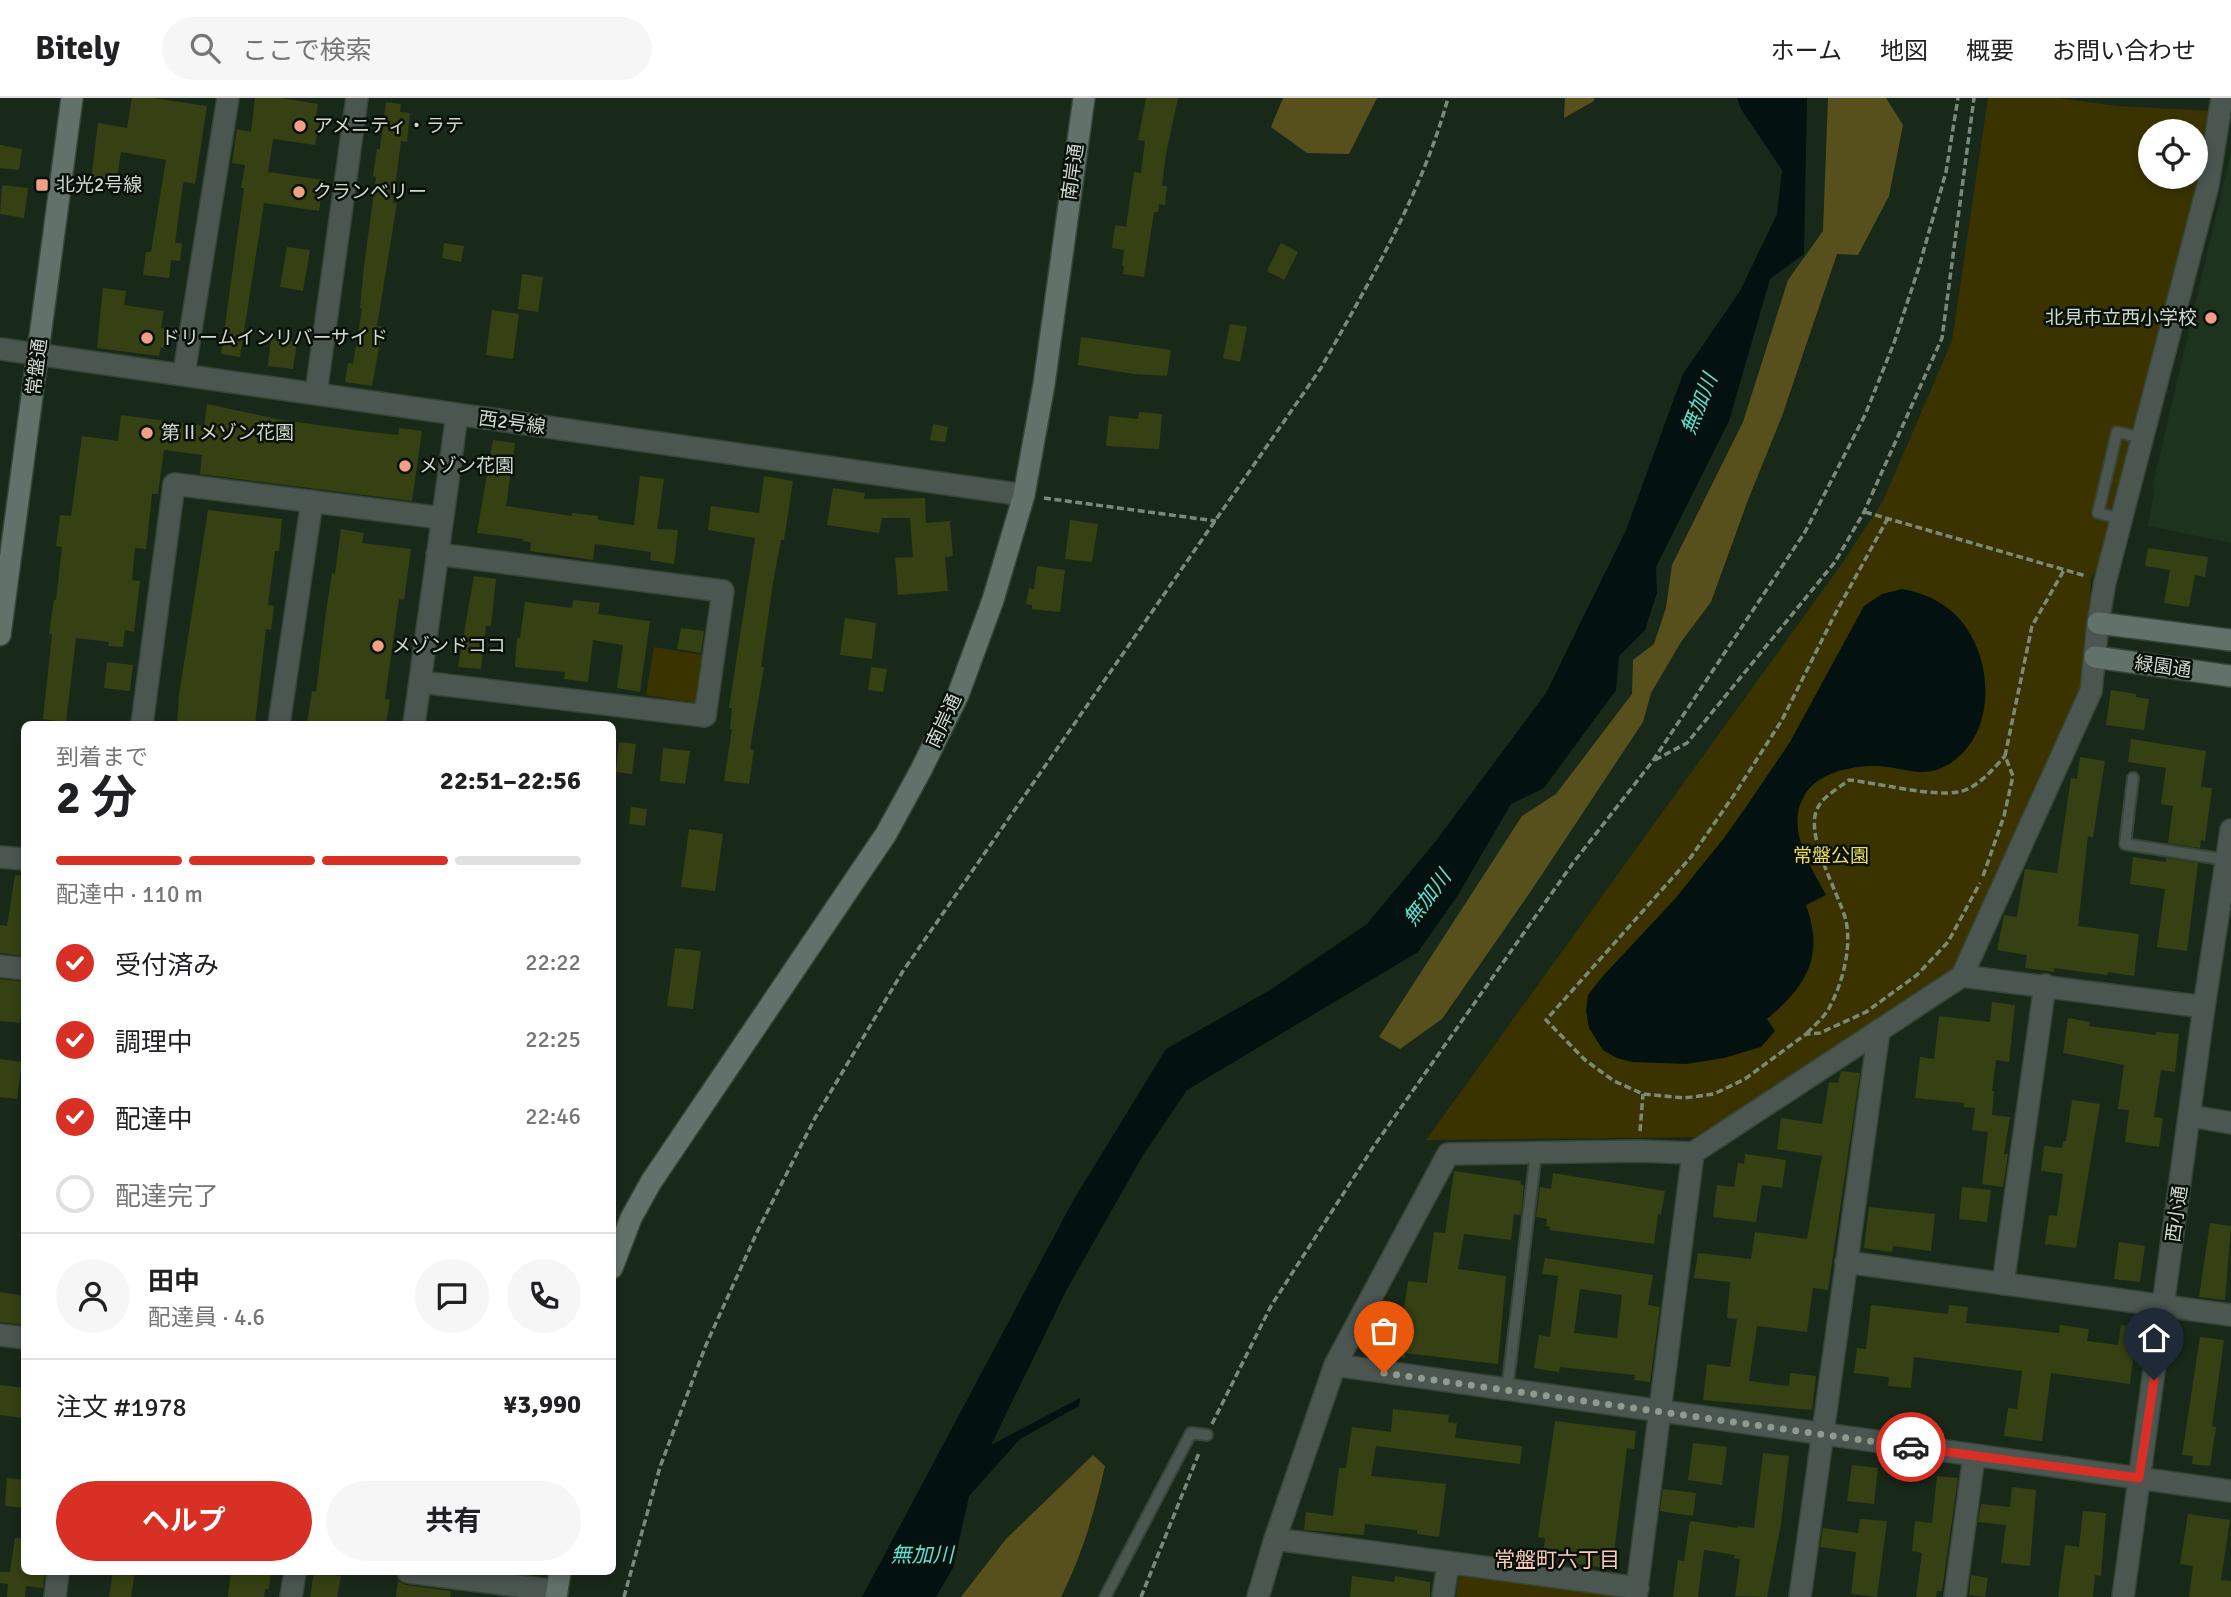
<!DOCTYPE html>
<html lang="ja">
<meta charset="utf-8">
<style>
:root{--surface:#fff;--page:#f6f6f6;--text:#202124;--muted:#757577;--line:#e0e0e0;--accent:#d93025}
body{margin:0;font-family:Signika,"Noto Sans JP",sans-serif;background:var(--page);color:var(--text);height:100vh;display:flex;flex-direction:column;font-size:26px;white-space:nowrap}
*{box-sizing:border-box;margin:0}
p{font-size:23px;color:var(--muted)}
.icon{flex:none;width:38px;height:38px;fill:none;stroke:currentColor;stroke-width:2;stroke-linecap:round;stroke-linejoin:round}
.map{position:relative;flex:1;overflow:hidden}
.drawer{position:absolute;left:21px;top:623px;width:595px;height:854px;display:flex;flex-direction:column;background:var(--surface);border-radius:10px;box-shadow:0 4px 10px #0003}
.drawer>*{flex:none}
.controls{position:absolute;left:2138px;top:21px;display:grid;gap:14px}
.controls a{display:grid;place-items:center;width:70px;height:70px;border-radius:50%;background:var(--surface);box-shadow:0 4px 10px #0003;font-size:35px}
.pin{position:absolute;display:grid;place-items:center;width:60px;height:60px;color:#fff;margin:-72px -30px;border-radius:50% 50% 50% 0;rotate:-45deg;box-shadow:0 0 7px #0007}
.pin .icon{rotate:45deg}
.courier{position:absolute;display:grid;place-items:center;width:70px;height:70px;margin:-35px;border:5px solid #d93025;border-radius:50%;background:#fff;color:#222;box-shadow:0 2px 9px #0007}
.overview em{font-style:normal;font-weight:700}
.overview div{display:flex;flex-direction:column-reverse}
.overview{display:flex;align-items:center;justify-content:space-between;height:119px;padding:0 35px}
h1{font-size:46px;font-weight:700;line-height:52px}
.bar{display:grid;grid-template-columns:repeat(4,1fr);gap:10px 7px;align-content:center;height:84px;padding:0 35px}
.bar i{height:9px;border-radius:5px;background:var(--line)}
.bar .selected{background:var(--accent)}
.bar p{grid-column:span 4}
.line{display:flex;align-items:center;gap:18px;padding:0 35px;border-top:2px solid var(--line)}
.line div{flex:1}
.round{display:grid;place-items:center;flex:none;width:74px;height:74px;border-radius:37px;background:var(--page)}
ol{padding:0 35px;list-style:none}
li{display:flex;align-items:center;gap:21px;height:77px}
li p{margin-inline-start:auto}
li .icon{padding:7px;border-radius:50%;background:var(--accent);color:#fff;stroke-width:4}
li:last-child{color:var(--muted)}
li i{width:38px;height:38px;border:4px solid var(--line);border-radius:50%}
.cta{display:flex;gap:14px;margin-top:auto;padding:14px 35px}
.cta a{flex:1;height:80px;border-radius:42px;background:var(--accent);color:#fff;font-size:28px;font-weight:700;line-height:80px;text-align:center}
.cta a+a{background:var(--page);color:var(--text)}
header{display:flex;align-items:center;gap:42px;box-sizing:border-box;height:98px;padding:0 35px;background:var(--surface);border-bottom:2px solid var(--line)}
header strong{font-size:33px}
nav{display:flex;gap:38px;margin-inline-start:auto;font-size:24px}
.search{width:490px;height:63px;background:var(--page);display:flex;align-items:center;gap:18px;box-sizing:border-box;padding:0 24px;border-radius:38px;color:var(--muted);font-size:26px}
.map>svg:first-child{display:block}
.built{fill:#1e331e}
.green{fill:#3a3300;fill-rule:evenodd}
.forest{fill:#57501d}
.water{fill:#031110}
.building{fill:#354113;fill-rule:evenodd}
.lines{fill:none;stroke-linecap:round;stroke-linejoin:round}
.lane-casing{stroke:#364536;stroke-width:14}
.street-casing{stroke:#364536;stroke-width:24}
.secondary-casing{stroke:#364536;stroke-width:24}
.path{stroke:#7c887b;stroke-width:3.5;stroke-dasharray:7 3.5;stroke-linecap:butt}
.lane{stroke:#4b5651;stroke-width:10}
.street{stroke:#4b5651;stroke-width:21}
.secondary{stroke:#60726a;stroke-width:21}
.done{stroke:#8f9b8f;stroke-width:7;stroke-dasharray:0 12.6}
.route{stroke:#d93025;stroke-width:9}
.poi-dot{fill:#f39f85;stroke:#091009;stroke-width:2.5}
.labels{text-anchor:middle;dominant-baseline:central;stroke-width:5;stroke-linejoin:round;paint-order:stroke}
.poi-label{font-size:19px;fill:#cfd9ce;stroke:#091009;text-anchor:start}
.street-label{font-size:19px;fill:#cfd9ce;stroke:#091009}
.park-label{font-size:19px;fill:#eedc5d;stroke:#091009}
.water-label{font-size:21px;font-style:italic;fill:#5be1d5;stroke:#091009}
.neighbourhood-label{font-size:21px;fill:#fbcabb;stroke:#091009}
</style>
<header>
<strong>Bitely</strong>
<div class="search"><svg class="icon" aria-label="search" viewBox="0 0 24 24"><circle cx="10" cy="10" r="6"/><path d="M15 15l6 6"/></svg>ここで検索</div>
<nav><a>ホーム</a><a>地図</a><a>概要</a><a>お問い合わせ</a></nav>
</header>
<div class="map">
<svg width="2231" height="1499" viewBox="0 0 2231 1499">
<rect width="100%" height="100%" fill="#192919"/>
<path class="built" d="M2231,54V445L2148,428L2154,394L2153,386Z"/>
<path class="green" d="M1988,0H2057L2117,8L2213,13L2140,323L2101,467L2091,479L2085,594L1961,862L1948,876L1703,1039L1426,1042L1841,467L1883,403L1952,243ZM2151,33H2196V79H2151Z
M654,549L702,557L695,605L646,597Z
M1459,1476L1628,1499H1456Z"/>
<path class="forest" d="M1283,0H1377L1349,56L1307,55L1271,29Z
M1565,0H1594V3L1564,20Z
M1828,0H1886L1903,27L1889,98L1858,157L1837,156L1782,318L1748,402L1711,504L1681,544L1651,595L1643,624L1531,793L1442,921L1400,951L1379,939L1522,718L1556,696L1632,596L1633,562L1654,546L1666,510L1672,467L1743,324L1788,182L1823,133Z
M1093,1357L1105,1368C1095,1412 1082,1458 1061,1499H961L1006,1441Z"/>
<path class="water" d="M1737,0H1807L1804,156L1770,181L1729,323L1656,469L1657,495L1645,532L1619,558L1616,592L1544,690L1511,706L1458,797L1418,854L1187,992L1142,1059L1067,1191L991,1347L1080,1300L1079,1308L1020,1341L969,1398L953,1470L936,1499H862L1074,1101L1166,951L1270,892L1367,826L1436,743L1546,595L1626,432L1683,276L1740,193L1777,116L1782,72L1741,11Z
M1902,491C1928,496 1949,506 1965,528C1996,570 1995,648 1939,671C1919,679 1896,668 1876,668C1849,668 1814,675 1802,702C1787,733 1812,771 1826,797L1806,807C1825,859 1806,888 1767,921L1775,933L1761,949L1724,960L1687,966L1632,964L1617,960L1603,952L1589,930L1586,913L1588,897L1603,878L1674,802L1724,740L1748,706L1790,644L1864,508L1882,496Z"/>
<path class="building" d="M132,0H153L207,8L195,86L184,84L183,86L175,145H182L180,163L171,162L169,180L143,177L146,154H151L166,62L121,54L115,94L90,90L98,25L127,30Z
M255,0H281L318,6L316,20H320L315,47L273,41L268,74L324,82L319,113L264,105L240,259L221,256L244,90H241L245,67L232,65L237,31L251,34Z
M1146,0H1178L1166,56L1162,88H1167L1165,107L1159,106L1158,114H1154L1144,179L1123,176L1124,168H1122L1124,152L1112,150L1115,127L1126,129L1134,74L1141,75L1145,43L1138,42Z
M386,4L401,6L400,14L410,15L407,44L401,43L393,105H397L377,228L383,229L372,288L345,284L348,265L353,266L362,211L360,210L364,168L376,79L373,78L377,51H380Z
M0,47L22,51L19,72L0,70Z
M2,87L28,90L24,120L0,116Z
M444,145L464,148L461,164L442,160Z
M1281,145L1298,154L1284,182L1267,173Z
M287,149L310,152L303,193L280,189Z
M522,176L543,179L538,214L518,211Z
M103,190L126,193L124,207L164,213L161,230H167L164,250L161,249L159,258L97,250Z
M492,212L519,216L513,261L486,257Z
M1230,226L1247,229L1240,264L1223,260Z
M1081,239L1171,252L1167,278L1134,276L1078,267Z
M271,240L297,244L293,271L268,268Z
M207,306L282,322L354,332L398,337L399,330L422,333L412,403L200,376L202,357L164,352L158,396H152L146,451L135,450L132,482L140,483L134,534L125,532L123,549L108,548L109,544L76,540L66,624L43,621L52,536H49L54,502H56L62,449L56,448L60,417L71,418L82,338L118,343L121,317L204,328Z
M1139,314L1162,316L1159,351L1106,348L1109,318L1138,321Z
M933,326L948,329L945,344L930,342Z
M493,342L515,345L506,408L572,418V415L598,418V422L634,427L640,378L664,381L657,431L678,432L674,466L650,462L651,454L595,446L593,462L530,453L531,444L523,443V441L477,435Z
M764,378L793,383L784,442H781L773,485L761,569H764L750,651L754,652L749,686L724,683L732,631H730L732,610H729L755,440L708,432L711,408L759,415Z
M833,390L865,395L864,401L925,400L926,425L950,423L953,458L945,459L948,493L898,497L895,460L913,459L910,420H882L879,435L827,427Z
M208,412L282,421L279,453H275L268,507L274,508L271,532L266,531L255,626H177L179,597Z
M1070,422L1098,426L1092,464L1065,461Z
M341,431L364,435L362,445L411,451L404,502L399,501L385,601L390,602L386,626H307L312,593L316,594L326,514L332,475L335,476Z
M2148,450L2208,459L2205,479L2195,477L2189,509L2164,505L2170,472L2145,468Z
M1037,468L1065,472L1060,514L1032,511V507L1026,506L1029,490L1034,491Z
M474,478L496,481L491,528H486L481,571L458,569Z
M573,502L600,505L598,516L650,523L640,594L617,590L623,547L593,542L588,584L564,581L565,574L515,569L517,540H520L525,504L572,510Z
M845,520L876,525L872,561L840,557Z
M681,530L704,533L701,555L677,551Z
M107,564L133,567L130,593L104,590Z
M871,569L887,571L883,594L868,592Z
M2111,592L2136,596V599L2149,601L2144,632L2106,627Z
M2131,641L2206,653L2201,689L2212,690L2205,743L2201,742L2200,750L2168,745L2173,708L2161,706L2166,670L2128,664Z
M619,644L636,646L632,676L616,674Z
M663,650L690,653L685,686L660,683Z
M2080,659L2105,663L2093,739L2088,738L2078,828L2139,836L2134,878L2108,874L2107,877L2054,870V874L2025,870L2027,857L1997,852L2004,817L2017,819L2025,771L2057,775L2071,680L2077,681Z
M631,709L647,711L645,728L629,726Z
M689,731L723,736L715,793L681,789Z
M2133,759L2166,764V760L2198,765L2187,853L2157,849L2165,791L2130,786Z
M15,777L24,778V858L0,855V827L7,828Z
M675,850L701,853L693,911L667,908Z
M0,881L24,884L20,925L0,923Z
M1992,904L2015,907L2009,964L1996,962L1992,993H1994L1992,1017L2010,1019L2004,1056H2008L2003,1089L1982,1086L1988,1034L1972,1032L1975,1010L1964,1009V1005L1915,1000L1920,959L1934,961L1939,918L1990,924Z
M2068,920L2090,924L2089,928L2156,937V934L2179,936L2175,974L2161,972L2154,1019L2163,1020L2159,1049L2125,1044L2129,1012L2118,1011L2124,967L2063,955Z
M0,961L22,964L17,1001L0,999Z
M1841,973L1860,975L1828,1192L1813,1190L1807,1234L1757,1228L1749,1283L1789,1288L1790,1275L1816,1278L1812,1312L1703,1302L1707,1266L1730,1269L1737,1221L1727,1220L1730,1184L1694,1180L1698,1155L1751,1161L1755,1134L1807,1141L1822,1058L1777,1051L1781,1020L1822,1026L1829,984L1838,985Z
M2072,1002L2100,1006L2076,1150L2045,1146L2049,1117L2057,1118L2063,1076L2041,1073L2044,1048L2062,1050L2063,1043H2066Z
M1745,1056L1786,1062L1782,1090L1762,1087L1756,1124L1713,1119L1717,1087L1734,1089L1738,1065L1744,1066Z
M1454,1073L1521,1083L1520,1086L1524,1087L1521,1117L1514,1116L1511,1142L1464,1136L1458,1171L1506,1178L1498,1266L1405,1255V1260L1363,1253L1366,1238L1378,1240L1382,1214L1403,1218L1408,1183L1427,1185L1434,1134L1445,1135Z
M1553,1075L1665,1093L1661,1117L1658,1116L1654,1146L1549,1132L1550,1129L1546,1128L1547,1121L1536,1119L1540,1089L1551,1091Z
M1962,1089L1991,1092L1987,1124L1959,1121Z
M1869,1109L1935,1116L1931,1153L1893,1148L1892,1154L1864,1150Z
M2210,1125L2231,1128L2225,1202L2199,1199Z
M2119,1144L2145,1148L2140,1184L2114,1181Z
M1545,1160L1653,1177L1648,1207L1660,1209L1650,1284L1634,1282L1635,1277L1560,1269L1559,1274L1534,1270L1539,1237L1550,1239L1558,1178L1542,1176ZM1580,1191L1622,1197L1617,1240L1574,1235Z
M0,1194L24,1198V1227L0,1224Z
M1871,1207L1948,1216L1949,1207L1968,1209L1966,1225L2059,1235L2060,1227L2089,1231L2087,1243L2118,1247L2121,1227L2137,1229L2130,1286L2051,1275L2042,1343L2004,1338L2008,1310L2017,1311L2022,1273L1914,1259L1911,1290L1888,1288L1889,1279L1854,1275L1857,1250L1866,1251Z
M2200,1239L2224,1242L2212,1328L2216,1329L2210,1368L2192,1366L2193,1358L2182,1357Z
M0,1287L24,1290V1320L0,1317Z
M1393,1311L1449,1317L1448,1324L1457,1325L1455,1340L1522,1348L1520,1366L1376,1348L1371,1378L1446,1386L1439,1439L1417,1436V1432L1365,1426L1364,1437L1304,1432L1306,1414L1333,1418L1339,1370H1346L1352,1329L1391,1334Z
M1555,1323L1636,1333L1634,1351L1627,1350L1626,1358L1612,1471L1572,1465L1574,1454L1544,1450L1545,1440L1538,1439Z
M1693,1345L1727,1349L1722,1387L1688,1382Z
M1763,1355L1789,1358L1781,1426L1767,1499L1735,1498L1740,1461L1734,1460L1735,1457L1704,1452L1698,1499H1673L1678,1462L1684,1463L1690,1423L1738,1430V1428L1754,1430Z
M1852,1367L1878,1370L1874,1406L1847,1403Z
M1937,1378L1958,1380L1942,1493H1937L1936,1499H1916L1922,1455L1912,1453L1915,1423L1932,1425Z
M7,1380L24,1382V1410L5,1408Z
M2012,1389L2036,1392L2030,1468L2001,1465L2006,1427L1978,1424L1981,1406L2010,1409Z
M1663,1391L1696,1395L1693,1418L1660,1413Z
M2083,1413L2106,1415L2101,1478L2095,1477L2093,1499H2058L2065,1447L2079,1449Z
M2188,1416L2230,1422L2221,1482L2231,1483V1499H2189L2193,1468L2180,1466Z
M1860,1421L1887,1423L1877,1499L1851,1496L1856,1454L1820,1449L1823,1430L1858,1435Z
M15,1440H24V1474H45L43,1490L26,1488L25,1499H7L8,1486L0,1485V1474H10Z
M113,1474H135L131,1499H109Z
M231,1474H271L269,1491H265L264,1499H228Z
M314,1474L341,1478L337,1499H310Z
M1971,1477L1988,1480L1985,1499L1969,1497Z
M1352,1478L1394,1484L1395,1478L1430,1484V1499H1350Z
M398,1483L406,1487L451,1493L450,1499H396Z"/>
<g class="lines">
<g class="lane-casing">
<path id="lane" d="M2122,421L2098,415L2117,334L2143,340
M2133,680L2125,746L2227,762
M1507,1292L1536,1055
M1105,1499L1191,1335L1207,1337"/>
</g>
<g class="street-casing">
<path id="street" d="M0,251L1024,397
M184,275L228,0
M316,295L357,0
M420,584L705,618L723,493L437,456
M142,626L174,386L442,420
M279,626L312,403
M414,626L457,317
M0,759L24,761
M0,868L24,871
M1962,878L2204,909
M2191,1018L2231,1025
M1846,1164L2231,1217
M2003,1186L2045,887
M0,1237L24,1240
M1335,1267L2231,1393
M1275,1441L1638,1490
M408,1474L557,1493
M55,1499L58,1474
M291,1499L295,1474
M1258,1499L1275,1441L1335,1267L1448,1056L1639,1053L1693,1055
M1443,1499L1448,1466
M1636,1499L1693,1055L1962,878L2091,593L2098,525L2105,484L2208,87L2222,0
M1800,1499L1879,932
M1955,1499L1974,1358
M2123,1499L2204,909L2231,732"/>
</g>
<g class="secondary-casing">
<path id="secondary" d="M2098,525L2231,542
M0,537L72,0
M2095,559L2231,578
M612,1170L631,1120L651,1084L886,736L921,672L958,597L993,502L1024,397L1044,286L1084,0
M556,1499L560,1474"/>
</g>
<path class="path" d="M1044,400L1216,423
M1865,414L2086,478
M1888,420L1834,518L1782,622L1736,694L1691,759L1546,922L1585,962L1614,983L1643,996L1684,1000L1714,996L1745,981L1806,936L1820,935L1866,914L1917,877L1948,844L1980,785
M1655,662L1687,645L1835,464L1864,414L1942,240L1974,0
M1983,778L2004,718L2013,678L2005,658L2032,528L2064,472
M1807,935C1814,928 1823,920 1828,912C1842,887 1852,851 1846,823C1839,794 1800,732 1820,706C1827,696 1840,689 1849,682C1877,685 1934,699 1958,694C1977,691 1993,671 2005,658
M1640,1033L1643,996
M1212,1326L1271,1208L1374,1048L1573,765L1652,664L1805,434L1865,317L1894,245L1919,169L1946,74L1958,0
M624,1499L660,1369L706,1247L758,1132L815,1020L903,873L1321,270C1369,184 1422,96 1448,0
M1141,1499L1199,1355"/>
<use href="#lane" class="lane"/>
<use href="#street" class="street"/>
<use href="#secondary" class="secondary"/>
</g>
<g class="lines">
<path class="done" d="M1384,1275L1911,1349"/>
<path class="route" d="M1911,1349L2139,1380L2154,1282"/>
</g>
<g class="poi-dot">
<circle cx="300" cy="28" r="7"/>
<rect x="35" y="80" width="14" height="14" rx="3.5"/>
<circle cx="299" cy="94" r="7"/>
<circle cx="2211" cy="220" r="7"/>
<circle cx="147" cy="240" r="7"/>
<circle cx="147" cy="335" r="7"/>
<circle cx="405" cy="368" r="7"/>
<circle cx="378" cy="548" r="7"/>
</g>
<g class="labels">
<g class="poi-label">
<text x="314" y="28">アメニティ・ラテ</text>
<text x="56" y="87">北光2号線</text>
<text x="313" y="94">クランベリー</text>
<text x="2197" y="220" text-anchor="end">北見市立西小学校</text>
<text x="161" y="240">ドリームインリバーサイド</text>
<text x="161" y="335">第Ⅱメゾン花園</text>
<text x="419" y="368">メゾン花園</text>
<text x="392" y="548">メゾンドココ</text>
</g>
<g class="street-label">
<text transform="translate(1073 74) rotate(-82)">南岸通</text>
<text transform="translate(37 269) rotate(-83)">常盤通</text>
<text transform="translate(512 325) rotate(8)">西2号線</text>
<text transform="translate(2163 569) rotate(8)">緑園通</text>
<text transform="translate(944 623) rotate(-65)">南岸通</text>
<text transform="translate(2177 1116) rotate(-82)">西小通</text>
</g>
<g class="park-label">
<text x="1831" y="758">常盤公園</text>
</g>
<g class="water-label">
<text transform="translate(1699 306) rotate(-68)">無加川</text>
<text transform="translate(1427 800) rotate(-53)">無加川</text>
<text x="922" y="1457">無加川</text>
</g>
<g class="neighbourhood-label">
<text x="1557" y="1462">常盤町六丁目</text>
</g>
</g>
</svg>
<div class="controls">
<a><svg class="icon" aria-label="locate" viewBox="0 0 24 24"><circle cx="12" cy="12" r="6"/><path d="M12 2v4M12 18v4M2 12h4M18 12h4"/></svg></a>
</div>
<div class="pin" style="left:1384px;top:1275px;background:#ea580c"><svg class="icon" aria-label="bag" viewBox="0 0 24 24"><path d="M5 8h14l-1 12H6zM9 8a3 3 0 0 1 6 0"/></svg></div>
<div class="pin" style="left:2154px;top:1282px;background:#1f2937"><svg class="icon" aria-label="home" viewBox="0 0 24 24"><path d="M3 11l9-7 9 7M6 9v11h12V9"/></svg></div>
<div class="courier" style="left:1911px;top:1349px"><svg class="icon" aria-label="car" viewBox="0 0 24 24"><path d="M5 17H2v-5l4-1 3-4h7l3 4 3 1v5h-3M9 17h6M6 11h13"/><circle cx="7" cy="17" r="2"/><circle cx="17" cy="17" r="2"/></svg></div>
<section class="drawer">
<div class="overview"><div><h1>2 分</h1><p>到着まで</p></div><em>22:51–22:56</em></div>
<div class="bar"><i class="selected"></i><i class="selected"></i><i class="selected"></i><i></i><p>配達中 · 110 m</p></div>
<ol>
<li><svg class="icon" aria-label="check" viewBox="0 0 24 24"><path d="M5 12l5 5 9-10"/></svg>受付済み<p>22:22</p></li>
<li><svg class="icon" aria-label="check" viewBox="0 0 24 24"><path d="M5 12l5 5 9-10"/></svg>調理中<p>22:25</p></li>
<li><svg class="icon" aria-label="check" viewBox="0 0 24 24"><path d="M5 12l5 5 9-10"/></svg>配達中<p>22:46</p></li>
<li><i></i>配達完了</li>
</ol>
<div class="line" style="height:126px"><a class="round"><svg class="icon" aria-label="person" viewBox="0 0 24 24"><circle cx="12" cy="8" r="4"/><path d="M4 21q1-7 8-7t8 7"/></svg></a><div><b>田中</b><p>配達員 · 4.6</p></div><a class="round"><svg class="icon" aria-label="chat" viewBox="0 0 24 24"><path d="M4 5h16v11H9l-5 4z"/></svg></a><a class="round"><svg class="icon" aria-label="phone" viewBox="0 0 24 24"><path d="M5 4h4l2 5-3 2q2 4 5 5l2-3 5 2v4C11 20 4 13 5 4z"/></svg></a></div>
<div class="line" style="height:91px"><div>注文 #1978</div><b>¥3,990</b></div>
<div class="cta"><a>ヘルプ</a><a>共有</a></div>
</section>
</div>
